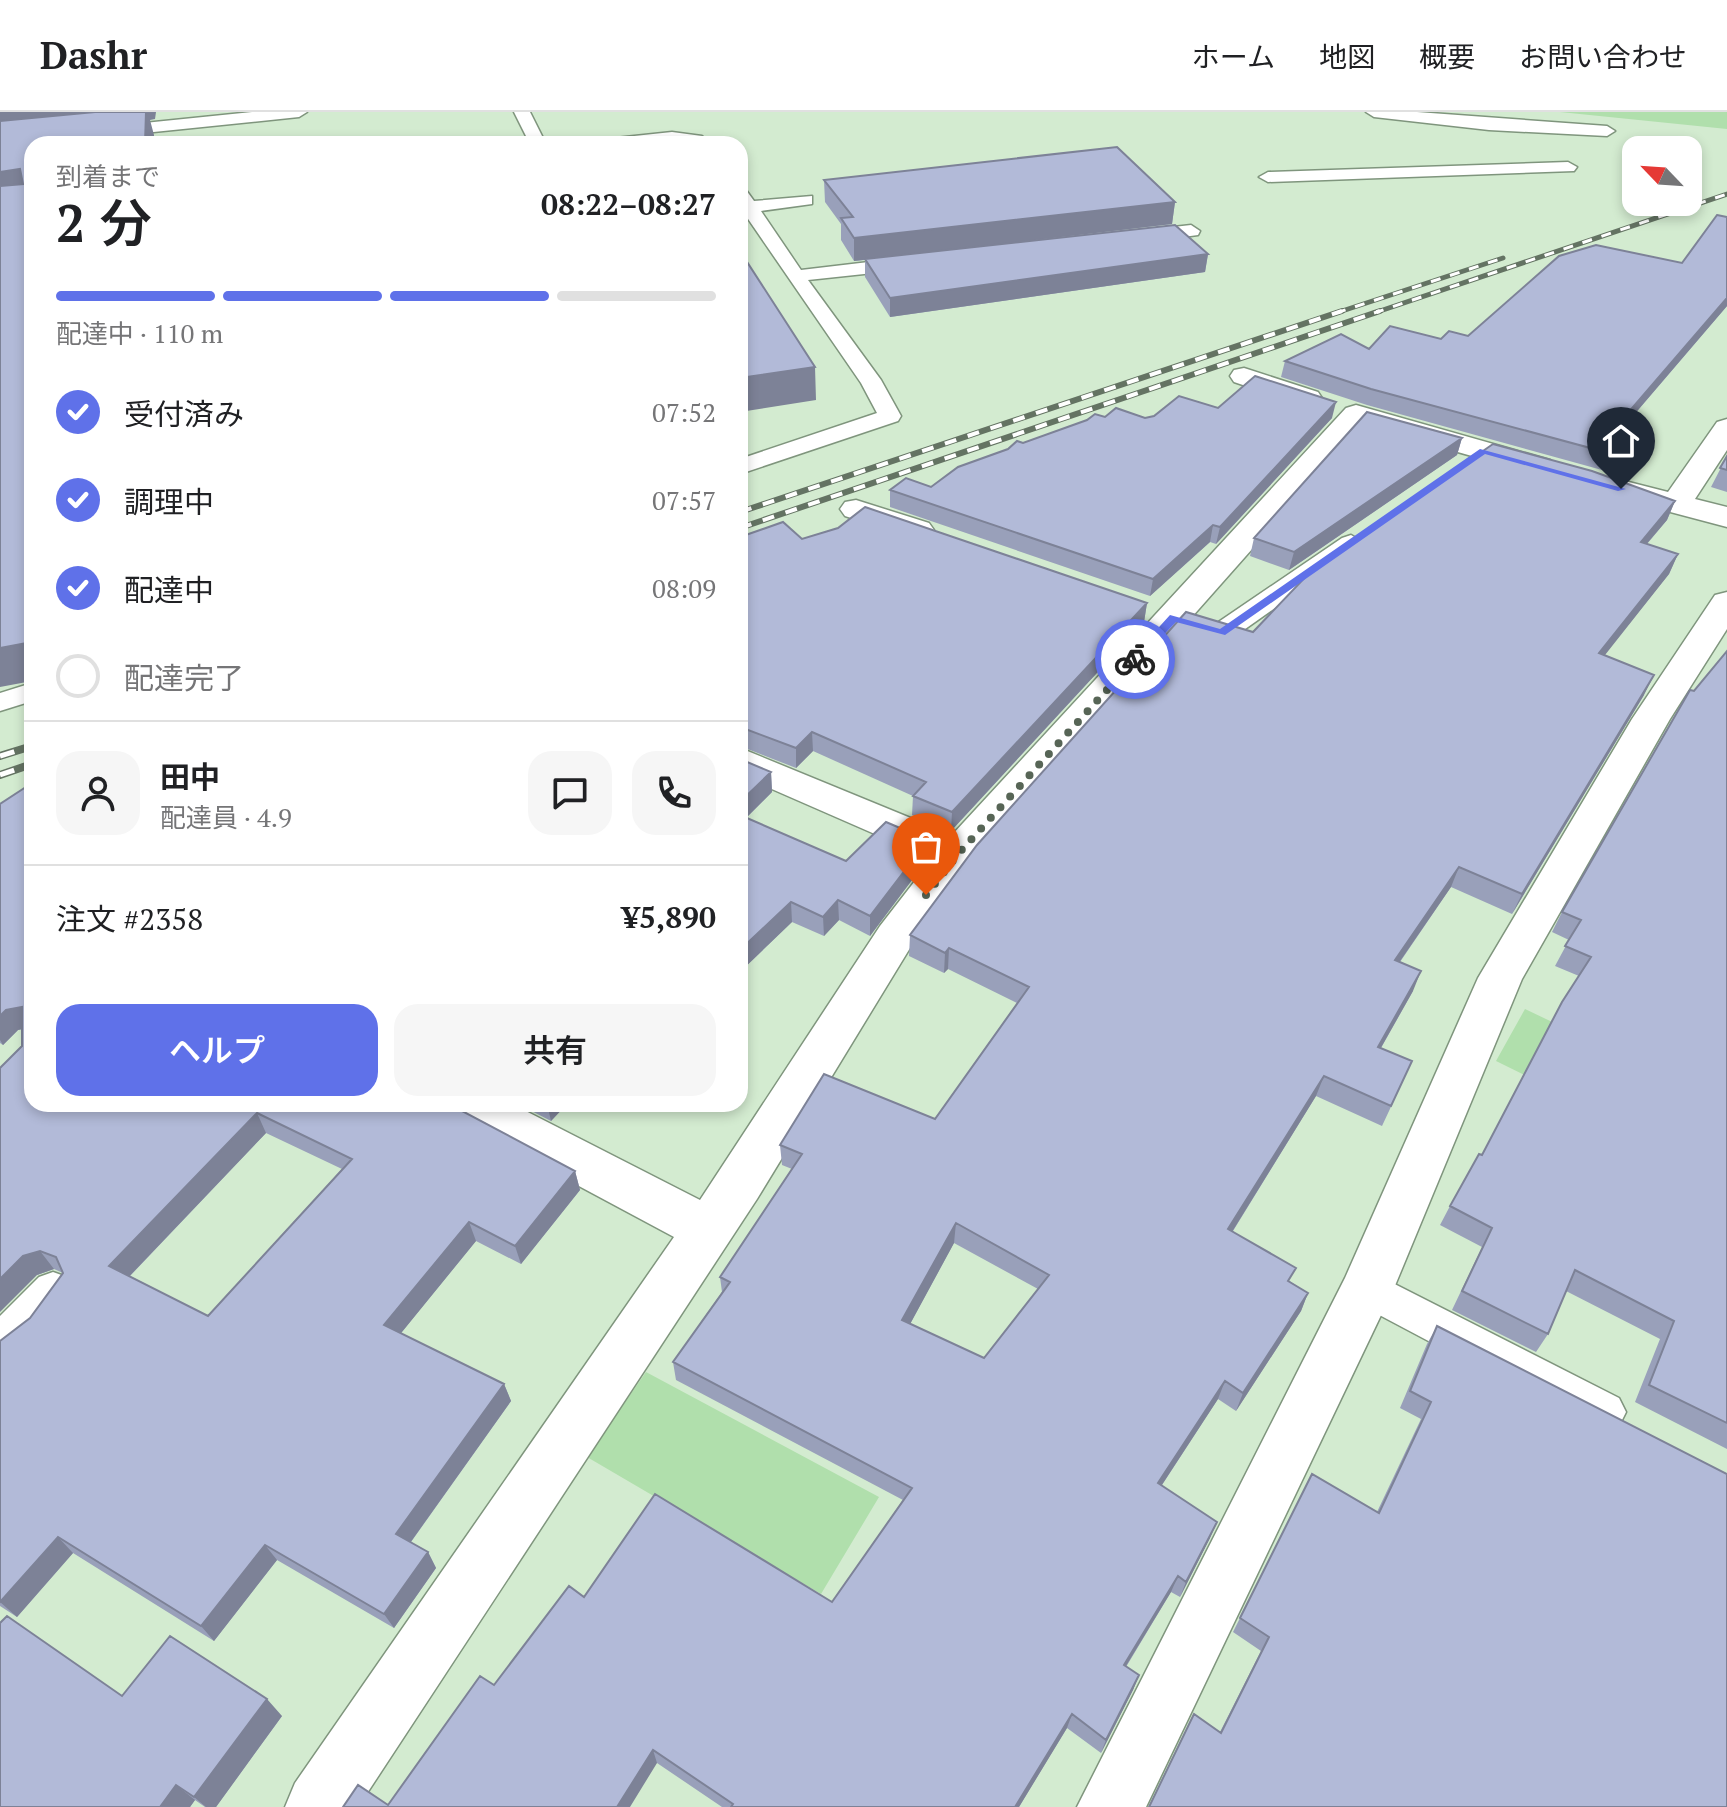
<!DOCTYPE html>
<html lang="ja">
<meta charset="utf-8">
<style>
:root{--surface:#fff;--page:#f6f6f6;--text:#202124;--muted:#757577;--line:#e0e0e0;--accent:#5f71e9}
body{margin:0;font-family:"PT Serif","Noto Sans JP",serif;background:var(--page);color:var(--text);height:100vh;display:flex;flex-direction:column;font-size:30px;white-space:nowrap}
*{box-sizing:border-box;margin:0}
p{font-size:26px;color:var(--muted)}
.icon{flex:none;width:44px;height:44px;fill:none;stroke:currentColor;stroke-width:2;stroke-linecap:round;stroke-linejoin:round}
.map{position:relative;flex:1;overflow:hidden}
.side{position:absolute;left:24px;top:24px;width:724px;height:976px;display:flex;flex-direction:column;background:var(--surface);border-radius:24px;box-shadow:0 4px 12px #0003}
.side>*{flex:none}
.needle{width:52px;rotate:295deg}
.buttons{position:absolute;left:1622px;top:24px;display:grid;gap:16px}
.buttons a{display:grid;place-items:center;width:80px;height:80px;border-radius:16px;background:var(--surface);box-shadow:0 4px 12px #0003;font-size:40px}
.pin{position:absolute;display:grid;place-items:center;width:68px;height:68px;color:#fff;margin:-82px -34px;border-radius:50% 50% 50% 0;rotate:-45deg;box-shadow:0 0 8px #0007}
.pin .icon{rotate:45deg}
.courier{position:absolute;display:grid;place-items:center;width:80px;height:80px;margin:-40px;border:6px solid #5f71e9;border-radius:50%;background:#fff;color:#222;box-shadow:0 2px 10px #0007}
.head em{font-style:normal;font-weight:600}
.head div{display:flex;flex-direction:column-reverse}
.head{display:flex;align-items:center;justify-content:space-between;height:136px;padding:0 32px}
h1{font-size:52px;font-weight:600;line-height:60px}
.bar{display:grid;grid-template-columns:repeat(4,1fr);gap:12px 8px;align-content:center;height:96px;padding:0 32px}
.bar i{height:10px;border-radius:6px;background:var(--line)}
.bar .on{background:var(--accent)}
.bar p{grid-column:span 4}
.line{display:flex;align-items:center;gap:20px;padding:0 32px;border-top:2px solid var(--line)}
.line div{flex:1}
.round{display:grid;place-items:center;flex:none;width:84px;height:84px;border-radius:24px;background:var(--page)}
ol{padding:0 32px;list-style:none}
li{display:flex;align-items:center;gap:24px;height:88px}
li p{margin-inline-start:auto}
li .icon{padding:8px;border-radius:50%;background:var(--accent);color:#fff;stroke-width:4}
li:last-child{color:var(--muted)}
li i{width:44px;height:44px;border:4px solid var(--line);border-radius:50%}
.button{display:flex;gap:16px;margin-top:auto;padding:16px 32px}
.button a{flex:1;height:92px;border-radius:24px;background:var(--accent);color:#fff;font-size:32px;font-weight:600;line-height:92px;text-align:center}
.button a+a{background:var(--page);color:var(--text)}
header{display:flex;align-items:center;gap:48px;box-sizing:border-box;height:112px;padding:0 40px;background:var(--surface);border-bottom:2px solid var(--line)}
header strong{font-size:38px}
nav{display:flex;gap:44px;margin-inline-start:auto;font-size:28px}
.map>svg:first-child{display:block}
.green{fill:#b0dfac}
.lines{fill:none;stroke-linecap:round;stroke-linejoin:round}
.service-casing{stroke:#7f957d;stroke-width:3}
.minor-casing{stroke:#7f957d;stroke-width:3}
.service{fill:#fff;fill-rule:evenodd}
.minor{fill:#fff;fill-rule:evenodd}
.rail-far2-casing{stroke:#647363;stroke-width:5}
.rail-far1-casing{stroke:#647363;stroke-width:6}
.rail-casing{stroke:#647363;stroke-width:8}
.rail-far2{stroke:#fff;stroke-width:3;stroke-dasharray:10;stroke-linecap:butt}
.rail-far1{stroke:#fff;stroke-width:4;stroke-dasharray:12;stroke-linecap:butt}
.rail{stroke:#fff;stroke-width:5;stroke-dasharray:15;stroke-linecap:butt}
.wall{fill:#99a0ba;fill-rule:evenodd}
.shaded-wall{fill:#7d8297}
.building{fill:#b2bad8;stroke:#7d8297;stroke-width:2;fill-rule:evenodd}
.route{fill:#5f71e9}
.done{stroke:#576556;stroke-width:8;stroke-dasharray:0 14.4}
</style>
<header>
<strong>Dashr</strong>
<nav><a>ホーム</a><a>地図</a><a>概要</a><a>お問い合わせ</a></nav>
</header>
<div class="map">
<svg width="1727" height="1695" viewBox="0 0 1727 1695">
<rect width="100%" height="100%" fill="#d3ebd0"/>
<path class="green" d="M1560,0H1727V17Z
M1525,897L1699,980L1671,1035L1496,949Z
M646,1260L879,1385L821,1482L587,1345Z"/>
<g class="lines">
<g class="service-casing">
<path id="service" d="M252,0H307L299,5L105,25L97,20L105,15Z
M514,0H530L546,32H530Z
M1366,0H1417L1607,14L1615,19L1607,24L1489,18L1374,5Z
M672,20L702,24L711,32H598L606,27Z
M1568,50L1577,55L1574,59L1268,70L1259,65L1268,60Z
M740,77L746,78L754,89L812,84V92L761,99L801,158L911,145L921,151L911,157L808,168L881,268L901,304L898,309L740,362V347L877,301L861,271L744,101H740Z
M1191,113L1200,119L1198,123L1138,131L1129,125L1138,119Z
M1351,423L1364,431L1360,436L1231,527C1216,530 1184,524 1176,511L1180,505L1189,503L1217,511L1342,426Z
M32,571V589L0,599V581Z
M1367,1158L1619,1286L1626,1300L1619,1314L1604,1320L1589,1314L1353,1189L1347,1176L1353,1163Z
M53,1160L67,1165L74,1178C61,1205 27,1242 0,1252V1204L39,1165Z"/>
</g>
<g class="minor-casing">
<path id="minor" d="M1244,256L1318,280L1322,286L1318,292L1308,295L1234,270L1230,264L1234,258Z
M1356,293L1550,348L1554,354L1550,360L1539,363L1362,313L973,752L910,836L757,1087L358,1695H285L295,1671L674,1125L452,1006L445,992H512L700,1088L880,814L932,747L740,663V636L952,723L1346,296Z
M1727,307V338L1695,387L1727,395V415L1606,383L1601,376L1606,369L1617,367L1668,380L1717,310Z
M856,388L929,411L934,418L929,425L918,428L845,404L840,397L845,390Z
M1727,480V517L1670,607L1522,867L1394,1176L1146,1695H1077L1345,1166L1478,866L1632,607L1715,483Z"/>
</g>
<use href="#service" class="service"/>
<use href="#minor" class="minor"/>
<g class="rail-far2-casing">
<path id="rail-far2" d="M1336,201L1503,146
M1374,201L1727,82"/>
</g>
<g class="rail-far1-casing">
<path id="rail-far1" d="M740,400L1342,199
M740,416L1380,199"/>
</g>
<g class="rail-casing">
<path id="rail" d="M0,644L32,634
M0,663L32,652"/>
</g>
<use href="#rail-far2" class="rail-far2"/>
<use href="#rail-far1" class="rail-far1"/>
<use href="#rail" class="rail"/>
</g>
<path class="wall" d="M824,68L1175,90L1172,112L1009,131L1208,142L1205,160L890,205L865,165V148L854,149L841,128V112L825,90Z
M1727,105V194L1633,304L1640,306L1633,322L1602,358L1367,293L1281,265L1285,249L1468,224L1682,151Z
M1218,296L1332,306L1216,432L1210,430L1150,484L890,395V378L931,375L1023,331L1105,305L1145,306Z
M1462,326L1457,343L1289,458L1250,444L1254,426Z
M1727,344V380L1711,375Z
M1675,389L1667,408L1647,432L1678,442L1669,462L1604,543L1644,583L1512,802L1451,775L1400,850L1413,879L1381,936L1403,969L1382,1014L1316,984L1233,1119L1291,1170L1308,1181L1301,1199L1236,1299L1218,1287L1162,1373L1210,1426L1180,1485L1171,1480L1126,1555L1139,1563L1133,1578L1101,1641L1067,1616L1019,1695H722L657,1651L388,1693L494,1573L584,1485L832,1490L903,1388L676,1268L673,1250L722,1180L720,1165L792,1057L782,1053L780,1033L935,1007L1017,891L948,857L944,861L909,844L910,823L1253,520ZM954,1131L1038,1177L984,1246L910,1212Z
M740,425L802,427L1147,491L1144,510L951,719L912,703L913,684L813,639L796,656L740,634Z
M1727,539V1337L1635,1290L1660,1227L1566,1179L1548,1222L1536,1240L1452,1198L1482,1135L1440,1113L1450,1094L1482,1043L1579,864L1555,854L1569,828L1552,820L1562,800L1694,579Z
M740,647L771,660L772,680L746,706L846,749L927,748L870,824L839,808L824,824L792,810L740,860Z
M0,692L32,992H449L575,1059L580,1078L521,1152L476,1129L401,1221L504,1272L511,1289L411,1430L428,1440L436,1456L394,1516L277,1448L214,1529L73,1441L17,1505L0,1494V1229L30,1206L63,1161L54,1157L37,1163L2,956L22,934V917L18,918L3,933L0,931ZM266,1021L342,1057L208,1204L130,1164Z
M518,992H567L551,1009Z
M1437,1214L1727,1362L1220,1620L1261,1539L1233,1520L1312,1362L1377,1400L1421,1307L1400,1296L1427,1232Z
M122,1584L282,1604L216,1695H205L195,1688L190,1695Z"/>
<path class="shaded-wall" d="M0,0H156L155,7L150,8L154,23V32L0,23Z
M20,57L32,86L0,91V60Z
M1175,90L1172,112L854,149V126Z
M1208,142L1205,160L890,205V186Z
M1727,186V194L1620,319L1627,302Z
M815,255L816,288L740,300V266Z
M1336,290L1332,306L1216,432L1220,415Z
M1640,306L1633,322L1602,358L1609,341Z
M1462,326L1457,343L1289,458L1294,440Z
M1675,389L1667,408L1632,449L1641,430Z
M1213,413L1210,430L1150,484L1153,467Z
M1678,442L1669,462L1590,562L1599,541Z
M1147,491L1144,510L951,719L952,700Z
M32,530V569L0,575V536Z
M1654,563L1644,583L1512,802L1522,782Z
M812,620L813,639L796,656V636Z
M771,660L772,680L740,712V690Z
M928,728L927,748L870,824V804Z
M1459,755L1451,775L1387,868L1395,848Z
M838,788L839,808L824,824L823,805Z
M791,790L792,810L740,860V838Z
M949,836L948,857L944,861L945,841Z
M1421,859L1413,879L1370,955L1378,935Z
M22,895L32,915L18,918L3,933L0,928V904L6,898Z
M1324,964L1316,984L1222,1136L1228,1117Z
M547,992H567L551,1009Z
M257,1001L266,1021L122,1172L109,1154Z
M575,1059L580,1078L521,1152L515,1134Z
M469,1110L476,1129L393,1231L384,1213Z
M956,1111L954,1131L902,1227V1208Z
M40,1139L54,1157L37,1163L0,1200V1167L23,1144Z
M1308,1181L1301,1199L1236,1299L1243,1281Z
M1225,1269L1218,1287L1152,1388L1158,1371Z
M504,1272L511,1289L405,1438L396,1422Z
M1217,1410L1210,1426L1180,1485L1186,1470Z
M58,1425L73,1441L17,1505L0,1490Z
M265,1433L277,1448L214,1529L201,1514Z
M428,1440L436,1456L394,1516L384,1502Z
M1178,1464L1171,1480L1118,1567L1124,1553Z
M1139,1563L1133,1578L1101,1641L1106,1628Z
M267,1587L282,1604L216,1695H206L194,1685Z
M1072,1602L1067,1616L1019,1695H1015Z
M653,1638L657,1651L630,1695H617Z
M176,1673L195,1688L190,1695H160Z"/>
<path class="building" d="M95,0H146L145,32H32V530L0,536V74L23,72L20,57L0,60V9Z
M1117,35L1175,90L854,126L841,106L853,105L824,68Z
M1717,103L1727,105V186L1627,302L1640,306L1609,341L1371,277L1285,249L1341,222L1369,237L1390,214L1441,227L1449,219L1468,224L1559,144L1596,133L1682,151Z
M1175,113L1208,142L890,186L865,147Z
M740,139L815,255L740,266Z
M1255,264L1336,290L1220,415L1213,413L1153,467L890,378L906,366L931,375L958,355L1008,337L1017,329L1023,331L1087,308L1095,302L1105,305L1116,296L1145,306L1154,304L1179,284L1218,296Z
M1367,300L1462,326L1294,440L1254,426Z
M1493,332L1592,359L1675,389L1641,430L1678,442L1599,541L1654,563L1522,782L1459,755L1395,848L1421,859L1378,935L1412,949L1391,994L1324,964L1228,1117L1296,1156L1288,1169L1308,1181L1243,1281L1225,1269L1158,1371L1217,1410L1186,1470L1178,1464L1124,1553L1139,1563L1106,1628L1072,1602L1015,1695H731L733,1692L653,1638L617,1695H343L358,1673L388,1693L480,1564L494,1573L569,1474L584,1485L655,1382L832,1490L912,1376L673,1250L730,1170L720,1165L802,1042L780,1033L824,962L935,1007L1029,875L949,836L945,841L910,823L977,733L1186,500L1253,520L1314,456ZM956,1111L1049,1163L984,1246L902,1208Z
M1727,344V358L1720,356Z
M865,395L1147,491L952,700L913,684L926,670L812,620L796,636L740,615V425L783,410L802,427L838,416Z
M1727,539V1311L1649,1273L1674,1209L1575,1158L1548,1222L1462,1179L1492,1116L1450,1094L1479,1042L1482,1043L1562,890L1591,845L1565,834L1581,808L1562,800L1690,578L1694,579Z
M740,647L771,660L740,690Z
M32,671V992H449L575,1059L515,1134L469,1110L384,1213L504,1272L396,1422L428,1440L384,1502L265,1433L201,1514L58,1425L0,1490V1229L30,1206L63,1161L56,1145L40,1139L23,1144L0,1167V956L22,934V895L6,898L0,904V692ZM257,1001L352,1047L208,1204L109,1154Z
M740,703L846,749L886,710L928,728L870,804L838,788L823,805L791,790L740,838Z
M1437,1214L1727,1362V1695H1149L1194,1602L1221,1621L1269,1525L1240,1506L1312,1362L1379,1401L1431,1290L1410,1279Z
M7,1504L122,1584L170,1524L267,1587L194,1685L176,1673L160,1695H0V1511Z"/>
<path class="route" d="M1480,337L1626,377L1618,379L1485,342L1225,523L1176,510L1139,549L1130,547L1170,503L1220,517Z"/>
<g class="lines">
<path class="done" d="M926,783L958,742L1135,547"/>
</g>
</svg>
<div class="buttons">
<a><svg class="needle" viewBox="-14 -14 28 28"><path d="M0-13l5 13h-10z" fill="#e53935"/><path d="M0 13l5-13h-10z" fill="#757577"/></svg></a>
</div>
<div class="pin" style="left:926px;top:783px;background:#ea580c"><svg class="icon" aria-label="bag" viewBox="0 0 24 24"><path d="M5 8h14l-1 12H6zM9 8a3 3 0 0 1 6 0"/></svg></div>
<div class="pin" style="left:1621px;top:377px;background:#1f2937"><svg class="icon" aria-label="home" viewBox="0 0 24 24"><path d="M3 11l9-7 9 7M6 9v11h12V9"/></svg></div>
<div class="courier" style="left:1135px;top:547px"><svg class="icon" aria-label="bike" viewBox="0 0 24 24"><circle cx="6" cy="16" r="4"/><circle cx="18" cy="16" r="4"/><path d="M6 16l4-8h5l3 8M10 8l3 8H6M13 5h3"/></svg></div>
<section class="side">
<div class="head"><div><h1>2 分</h1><p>到着まで</p></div><em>08:22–08:27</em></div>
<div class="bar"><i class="on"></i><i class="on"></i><i class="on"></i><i></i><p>配達中 · 110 m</p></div>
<ol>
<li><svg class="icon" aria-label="check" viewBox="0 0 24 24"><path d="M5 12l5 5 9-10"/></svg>受付済み<p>07:52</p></li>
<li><svg class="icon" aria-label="check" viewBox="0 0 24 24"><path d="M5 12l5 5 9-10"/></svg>調理中<p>07:57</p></li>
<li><svg class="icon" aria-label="check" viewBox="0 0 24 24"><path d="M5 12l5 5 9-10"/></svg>配達中<p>08:09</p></li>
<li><i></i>配達完了</li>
</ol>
<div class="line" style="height:144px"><a class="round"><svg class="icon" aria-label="person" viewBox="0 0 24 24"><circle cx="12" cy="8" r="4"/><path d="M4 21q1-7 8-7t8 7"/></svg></a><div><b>田中</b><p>配達員 · 4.9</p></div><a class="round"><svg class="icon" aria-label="chat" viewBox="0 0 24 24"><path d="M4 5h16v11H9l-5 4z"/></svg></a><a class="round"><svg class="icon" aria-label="phone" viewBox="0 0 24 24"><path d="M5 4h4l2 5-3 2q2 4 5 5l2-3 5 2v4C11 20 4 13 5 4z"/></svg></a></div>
<div class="line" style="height:104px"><div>注文 #2358</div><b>¥5,890</b></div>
<div class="button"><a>ヘルプ</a><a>共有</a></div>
</section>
</div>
